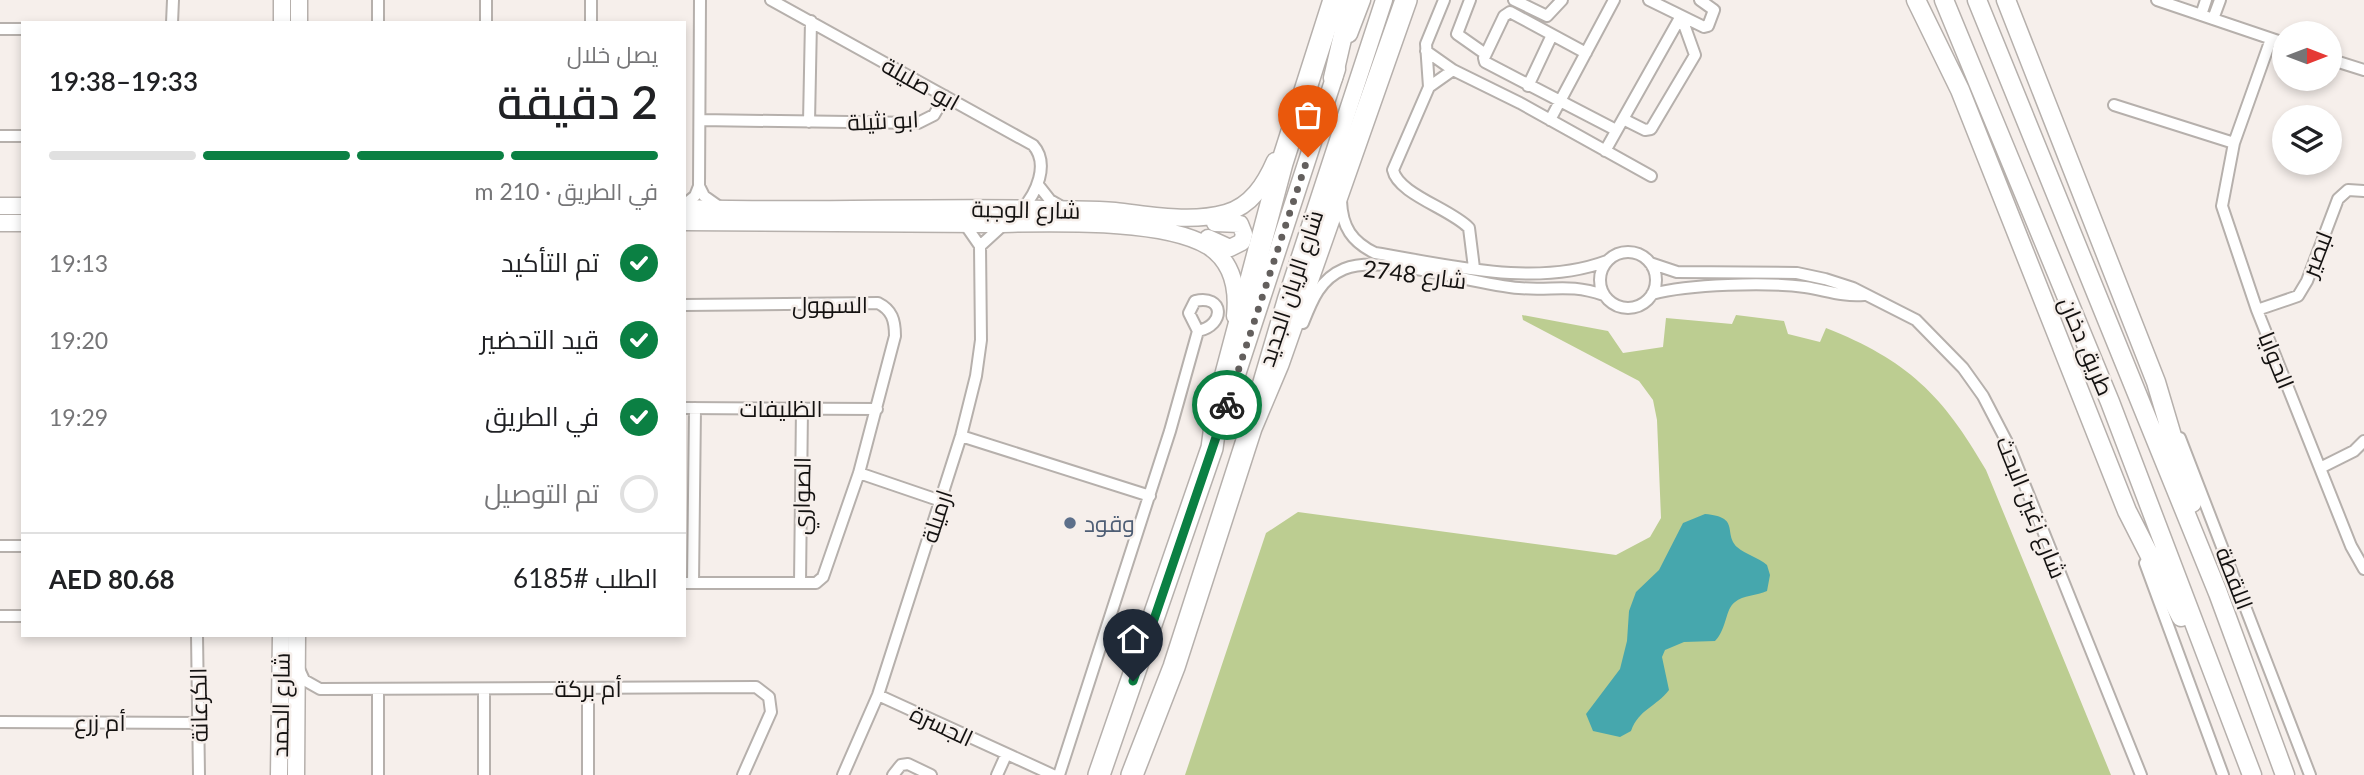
<!DOCTYPE html>
<html lang="ar">
<meta charset="utf-8">
<style>
:root{--surface:#fff;--page:#f6f6f6;--text:#202124;--muted:#757577;--line:#e0e0e0;--accent:#0b8043}
body{margin:0;font-family:Lato,Cairo,sans-serif;background:var(--page);color:var(--text);direction:rtl;height:100vh;display:flex;flex-direction:column;font-size:26px;white-space:nowrap}
*{box-sizing:border-box;margin:0}
p{font-size:23px;color:var(--muted)}
.icon{flex:none;width:38px;height:38px;fill:none;stroke:currentColor;stroke-width:2;stroke-linecap:round;stroke-linejoin:round}
.map{position:relative;flex:1;overflow:hidden;direction:ltr}
.details{position:absolute;left:21px;top:21px;width:665px;height:616px;display:flex;flex-direction:column;background:var(--surface);border-radius:0px;box-shadow:0 4px 10px #0003;direction:rtl}
.details>*{flex:none}
.needle{width:46px;rotate:90deg}
.controls{position:absolute;left:2272px;top:21px;display:grid;gap:14px}
.controls a{display:grid;place-items:center;width:70px;height:70px;border-radius:50%;background:var(--surface);box-shadow:0 4px 10px #0003;font-size:35px}
.pin{position:absolute;display:grid;place-items:center;width:60px;height:60px;color:#fff;margin:-72px -30px;border-radius:50% 50% 50% 0;rotate:-45deg;box-shadow:0 0 7px #0007}
.pin .icon{rotate:45deg}
.courier{position:absolute;display:grid;place-items:center;width:70px;height:70px;margin:-35px;border:5px solid #0b8043;border-radius:50%;background:#fff;color:#222;box-shadow:0 2px 9px #0007}
.headline em{font-style:normal;font-weight:600}
.headline div{display:flex;flex-direction:column-reverse}
.headline{display:flex;align-items:center;justify-content:space-between;height:119px;padding:0 28px}
h1{font-size:46px;font-weight:600;line-height:52px}
.bar{display:grid;grid-template-columns:repeat(4,1fr);gap:10px 7px;align-content:center;height:84px;padding:0 28px}
.bar i{height:9px;border-radius:5px;background:var(--line)}
.bar .on{background:var(--accent)}
.bar p{grid-column:span 4}
.line{display:flex;align-items:center;gap:18px;padding:0 28px;border-top:2px solid var(--line)}
.line div{flex:1}
ol{padding:0 28px;list-style:none}
li{display:flex;align-items:center;gap:21px;height:77px}
li p{margin-inline-start:auto}
li .icon{padding:7px;border-radius:50%;background:var(--accent);color:#fff;stroke-width:4}
li:last-child{color:var(--muted)}
li i{width:38px;height:38px;border:4px solid var(--line);border-radius:50%}
.map>svg:first-child{display:block}
.green{fill:#bccd91}
.water{fill:#46a7ad}
.lines{fill:none;stroke-linecap:round;stroke-linejoin:round}
.street-casing{stroke:#b6b0ac;stroke-width:14}
.secondary-casing{stroke:#b6b0ac;stroke-width:19}
.primary-casing{stroke:#b6b0ac;stroke-width:21}
.highway-casing{stroke:#b6b0ac;stroke-width:24}
.street{stroke:#fff;stroke-width:10}
.secondary{stroke:#fff;stroke-width:16}
.primary{stroke:#fff;stroke-width:18}
.highway{stroke:#fff;stroke-width:21}
.done{stroke:#635f5d;stroke-width:7;stroke-dasharray:0 12.6}
.route{stroke:#0b8043;stroke-width:9}
.service-dot{fill:#5c6f8a;stroke:#f6efeb;stroke-width:2.5}
.labels{text-anchor:middle;dominant-baseline:central;stroke-width:5;stroke-linejoin:round;paint-order:stroke}
.street-label{font-size:23px;fill:#141211;stroke:#f6efeb}
.service-label{font-size:23px;fill:#4e5e75;stroke:#f6efeb;text-anchor:start}
</style>
<div class="map">
<svg width="2364" height="775" viewBox="0 0 2364 775">
<rect width="100%" height="100%" fill="#f6efeb"/>
<path class="green" d="M1522,315L1608,331L1623,353L1663,347L1666,318L1732,324L1736,315L1784,321L1788,334L1820,342L1826,328C1907,360 1943,395 1986,470L2111,775H1185L1266,533L1298,512L1616,555L1650,537L1661,518L1657,420L1653,400L1639,381L1523,320Z"/>
<path class="water" d="M1705,514C1741,517 1723,533 1737,547C1746,555 1758,557 1767,565L1770,575L1767,591C1757,596 1743,595 1735,602C1725,609 1727,629 1715,641L1684,642L1665,650L1662,657L1669,690C1656,707 1639,709 1631,731L1620,737L1593,731L1586,714L1620,669L1627,641L1629,611L1636,592L1659,570L1683,523Z"/>
<g class="lines">
<g class="street-casing">
<path id="street" d="M486,0V23
M771,0L1033,145C1050,164 1036,194 1022,209
M1470,0L1457,34L1484,53
M1514,0L1547,16L1562,0
M1649,0L1704,27L1708,26L1714,10L1700,0
M2157,0L2284,43
M2201,15L2206,0
M2213,19L2220,0
M172,23L173,0
M378,23V0
M591,23V0
M0,29H23
M2271,39L2234,143L2222,206L2257,310L2351,546L2364,569
M1426,51L1453,70L1520,103L1651,176
M1586,53L1510,12L1504,16L1484,58L1485,62L1616,130
M2329,59L2364,70
M1453,70L1429,87L1393,170C1398,194 1451,209 1469,228L1474,268
M1528,86L1552,35
M1429,87L1426,44L1444,0
M2114,105L2234,143
M1623,119L1645,130L1651,129L1695,55L1681,16
M700,120L918,123L934,115L945,96
M1550,120L1614,0
M809,122L811,21
M0,136H23
M1605,151L1681,16
M699,186L704,196L721,208
M1039,186L1050,200L1062,207
M1341,201C1342,227 1352,242 1375,253C1449,265 1535,288 1607,261
M684,205L695,196L699,186L700,0
M980,246L1003,225
M1600 280a28 28 0 1 1 56 0a28 28 0 1 1-56 0Z
M1650,263L1677,272L1797,273L1825,279L1853,288L1916,320L1963,368L1983,396L2009,446L2141,775
M1652,294C1689,284 1767,282 1805,287C1825,290 1843,297 1864,295
M684,305L878,303C892,310 895,320 895,336L859,473L823,577L816,583H684
M2257,310L2298,296L2307,281L2338,199L2348,190L2364,191
M1303,323C1312,300 1320,279 1344,269C1383,253 1474,285 1519,288C1554,291 1568,283 1604,295
M684,408L877,409
M961,436L1150,496
M2180,438L2310,775
M2320,468L2354,451L2364,441
M859,473L941,501
M0,546H23
M2145,563L2223,775
M693,583L695,408
M800,583L802,408
M0,616H23
M197,635L199,775
M299,669L304,680L320,689L756,687L769,697L771,712L743,775
M588,688V775
M378,689V775
M484,689V775
M878,695L1053,775
M0,722L199,723
M843,775L878,695L961,436L976,376L981,340L980,246L964,223
M893,775L901,765L908,764L931,775
M997,775L1006,755
M1059,775L1170,431L1198,331L1189,313L1195,301C1224,294 1226,325 1198,331"/>
</g>
<g class="secondary-casing">
<path id="secondary" d="M299,0V23
M282,23V0
M1349,34L1362,0
M0,206H23
M684,208C806,212 929,206 1051,209C1072,210 1094,209 1115,211C1152,215 1190,223 1226,213C1251,206 1265,184 1275,161
M684,222C784,222 883,223 982,224C1041,224 1159,217 1208,246C1233,262 1238,288 1235,316
M0,223H23
M1208,238L1230,248L1242,242L1244,234L1240,224L1215,223
M1258,394L1286,299L1384,0
M1230,396L1337,69
M279,775L281,635
M296,775L297,635"/>
</g>
<g class="primary-casing">
<path id="primary" d="M1916,0L1960,90L2127,511L2181,617
M1944,0L2110,402L2252,775
M1977,0L2218,593L2285,775
M2006,0L2156,382L2192,503
M1333,78L1351,0"/>
</g>
<g class="highway-casing">
<path id="highway" d="M1099,775L1212,448L1218,404L1282,163L1334,0
M1132,775L1174,667L1251,428L1278,364L1406,0"/>
</g>
<use href="#street" class="street"/>
<use href="#secondary" class="secondary"/>
<use href="#primary" class="primary"/>
<use href="#highway" class="highway"/>
</g>
<g class="lines">
<path class="done" d="M1227,405L1308,157"/>
<path class="route" d="M1133,681L1227,405"/>
</g>
<circle class="service-dot" cx="1070" cy="523" r="7"/>
<g class="labels">
<g class="street-label">
<text transform="translate(921 83) rotate(29)">ابو صليلة</text>
<text transform="translate(883 120) rotate(-3)">ابو نثيلة</text>
<text transform="translate(1026 209) rotate(1)">شارع الوجبة</text>
<text transform="translate(2316 254) rotate(-69)">لبصير</text>
<text transform="translate(1415 274) rotate(7)">شارع 2748</text>
<text transform="translate(1290 288) rotate(-72)">شارع الريان الجديد</text>
<text x="830" y="304">السهول</text>
<text transform="translate(2087 346) rotate(67)">طريق دخان</text>
<text transform="translate(2277 360) rotate(68)">الحوايا</text>
<text x="781" y="408">الظليفات</text>
<text transform="translate(801 496) rotate(-89)">الصواري</text>
<text transform="translate(2032 507) rotate(68)">شارع زغين البحث</text>
<text transform="translate(936 516) rotate(-72)">ارميلة</text>
<text transform="translate(2235 578) rotate(69)">اللقطة</text>
<text x="588" y="688">أم بركة</text>
<text transform="translate(198 705) rotate(-91)">الكرعانة</text>
<text transform="translate(280 705) rotate(-89)">شارع الحمد</text>
<text x="100" y="722">أم زرع</text>
<text transform="translate(942 725) rotate(25)">الجسرة</text>
</g>
<g class="service-label">
<text x="1084" y="523">وقود</text>
</g>
</g>
</svg>
<div class="controls">
<a><svg class="needle" viewBox="-14 -14 28 28"><path d="M0-13l5 13h-10z" fill="#e53935"/><path d="M0 13l5-13h-10z" fill="#757577"/></svg></a>
<a><svg class="icon" aria-label="layers" viewBox="0 0 24 24"><path d="M12 4l9 5-9 5-9-5zM3 14l9 5 9-5"/></svg></a>
</div>
<div class="pin" style="left:1308px;top:157px;background:#ea580c"><svg class="icon" aria-label="bag" viewBox="0 0 24 24"><path d="M5 8h14l-1 12H6zM9 8a3 3 0 0 1 6 0"/></svg></div>
<div class="pin" style="left:1133px;top:681px;background:#1f2937"><svg class="icon" aria-label="home" viewBox="0 0 24 24"><path d="M3 11l9-7 9 7M6 9v11h12V9"/></svg></div>
<div class="courier" style="left:1227px;top:405px"><svg class="icon" aria-label="bike" viewBox="0 0 24 24"><circle cx="6" cy="16" r="4"/><circle cx="18" cy="16" r="4"/><path d="M6 16l4-8h5l3 8M10 8l3 8H6M13 5h3"/></svg></div>
<section class="details">
<div class="headline"><div><h1>2 دقيقة</h1><p>يصل خلال</p></div><em>19:33–19:38</em></div>
<div class="bar"><i class="on"></i><i class="on"></i><i class="on"></i><i></i><p>في الطريق · 210 m</p></div>
<ol>
<li><svg class="icon" aria-label="check" viewBox="0 0 24 24"><path d="M5 12l5 5 9-10"/></svg>تم التأكيد<p>19:13</p></li>
<li><svg class="icon" aria-label="check" viewBox="0 0 24 24"><path d="M5 12l5 5 9-10"/></svg>قيد التحضير<p>19:20</p></li>
<li><svg class="icon" aria-label="check" viewBox="0 0 24 24"><path d="M5 12l5 5 9-10"/></svg>في الطريق<p>19:29</p></li>
<li><i></i>تم التوصيل</li>
</ol>
<div class="line" style="height:91px"><div>الطلب #6185</div><b>AED 80.68</b></div>
</section>
</div>
